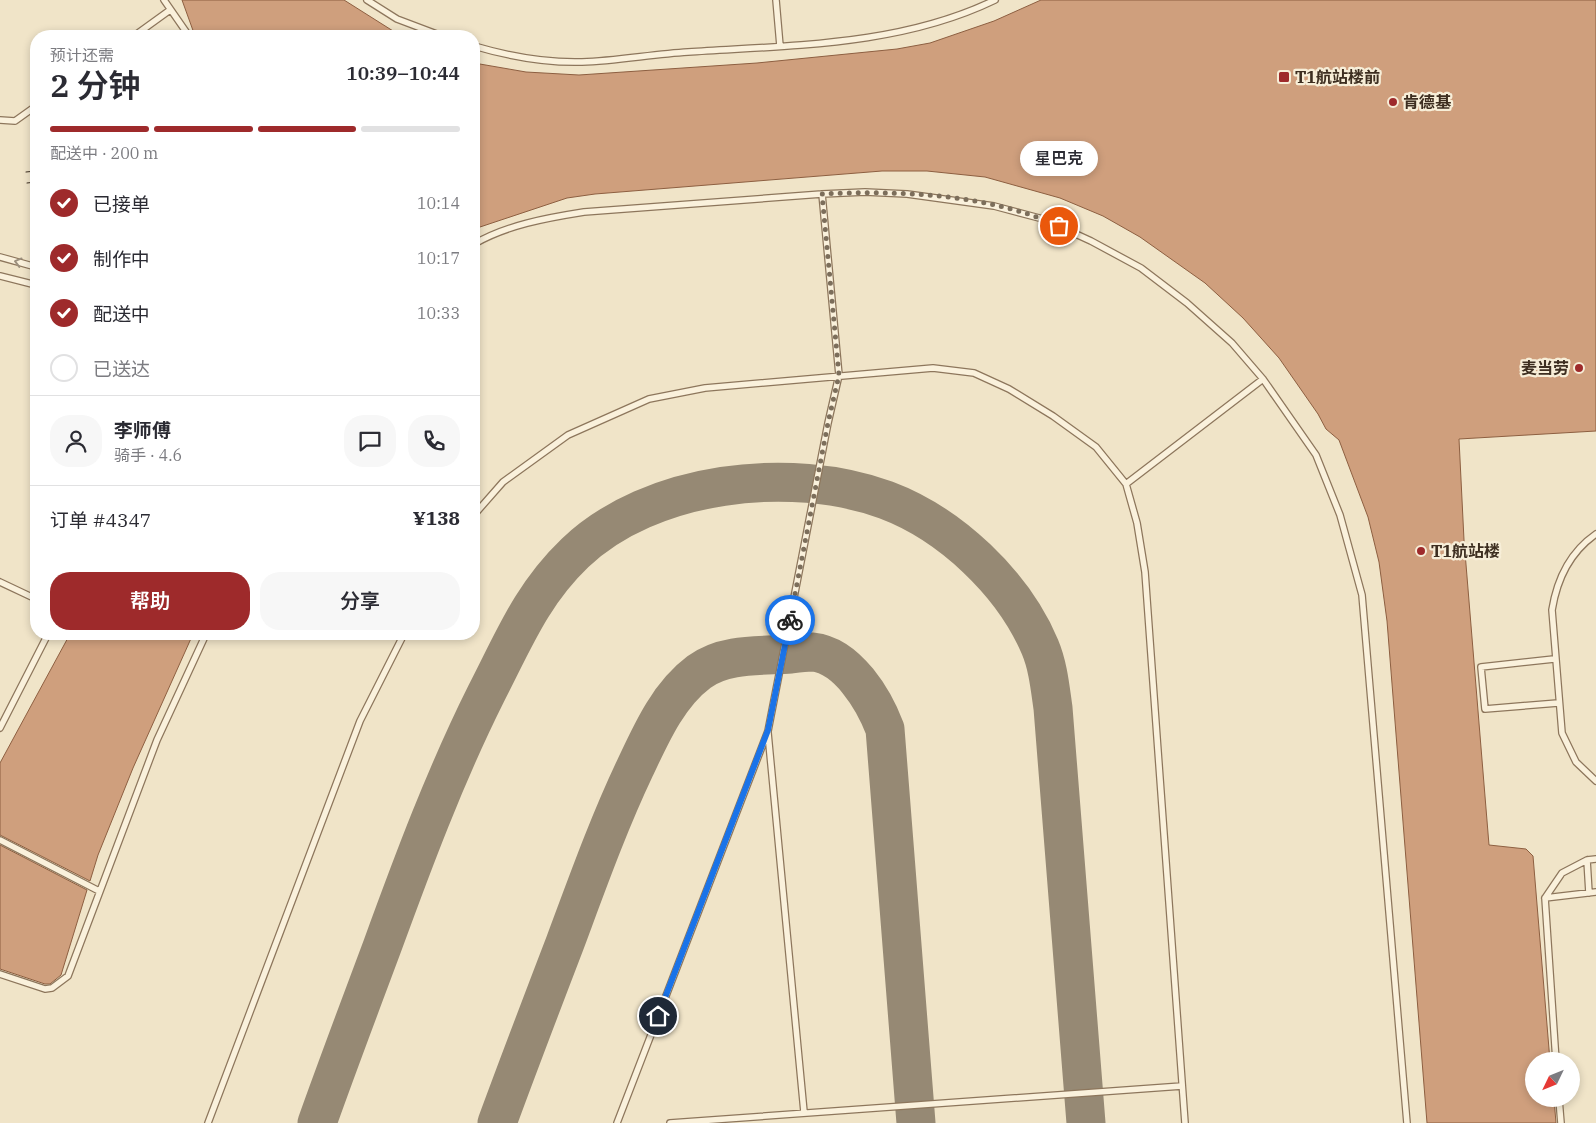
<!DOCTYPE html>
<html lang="zh">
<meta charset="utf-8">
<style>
:root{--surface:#fff;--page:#f7f7f7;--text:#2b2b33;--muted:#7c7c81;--line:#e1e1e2;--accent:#9e2a2b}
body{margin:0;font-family:"IBM Plex Serif","Noto Sans SC",serif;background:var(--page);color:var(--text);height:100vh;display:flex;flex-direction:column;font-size:19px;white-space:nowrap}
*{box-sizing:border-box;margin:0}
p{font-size:16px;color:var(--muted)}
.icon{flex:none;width:28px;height:28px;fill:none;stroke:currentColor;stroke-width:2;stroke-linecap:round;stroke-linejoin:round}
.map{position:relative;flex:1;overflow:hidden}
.side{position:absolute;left:30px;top:30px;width:450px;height:610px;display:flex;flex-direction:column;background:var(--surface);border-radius:20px;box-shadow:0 2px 8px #0003}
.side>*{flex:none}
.needle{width:32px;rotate:227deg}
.controls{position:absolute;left:1525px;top:1052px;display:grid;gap:10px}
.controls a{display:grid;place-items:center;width:55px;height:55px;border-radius:50%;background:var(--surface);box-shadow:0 2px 8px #0003;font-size:25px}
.pin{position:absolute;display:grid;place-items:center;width:42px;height:42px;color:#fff;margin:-21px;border:2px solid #fff;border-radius:50%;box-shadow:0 1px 5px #0007}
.courier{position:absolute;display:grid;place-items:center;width:50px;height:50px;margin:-25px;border:4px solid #1a73e8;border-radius:50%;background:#fff;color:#222;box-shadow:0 1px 6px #0007}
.bubble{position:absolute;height:35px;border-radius:18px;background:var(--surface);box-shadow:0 2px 8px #0003;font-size:16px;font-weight:600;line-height:35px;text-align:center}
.overview em{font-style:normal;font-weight:600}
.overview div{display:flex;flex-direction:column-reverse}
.overview{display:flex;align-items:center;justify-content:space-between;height:85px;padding:0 20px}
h1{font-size:32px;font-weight:600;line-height:38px}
.bar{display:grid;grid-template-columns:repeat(4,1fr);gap:8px 5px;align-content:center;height:60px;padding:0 20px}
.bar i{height:6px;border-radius:4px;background:var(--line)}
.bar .current{background:var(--accent)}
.bar p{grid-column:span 4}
.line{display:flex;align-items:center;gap:12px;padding:0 20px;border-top:1px solid var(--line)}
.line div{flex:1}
.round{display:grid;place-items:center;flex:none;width:52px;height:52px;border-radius:20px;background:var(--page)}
ol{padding:0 20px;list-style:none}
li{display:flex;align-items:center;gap:15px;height:55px}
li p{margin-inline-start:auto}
li .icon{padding:5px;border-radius:50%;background:var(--accent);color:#fff;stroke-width:4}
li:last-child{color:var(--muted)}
li i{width:28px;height:28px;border:2px solid var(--line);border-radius:50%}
.action{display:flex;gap:10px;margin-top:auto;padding:10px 20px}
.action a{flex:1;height:58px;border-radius:20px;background:var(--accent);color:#fff;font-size:20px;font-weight:600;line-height:58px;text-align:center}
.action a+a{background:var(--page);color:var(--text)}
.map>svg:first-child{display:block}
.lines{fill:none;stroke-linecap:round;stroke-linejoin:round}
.taxiway{stroke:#968974;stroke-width:39}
.building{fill:#cf9f7d;stroke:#8d5f41}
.lane-casing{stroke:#8d765c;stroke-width:8}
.lane{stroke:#faf1dc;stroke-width:5.5}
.tram{stroke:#3d2e20;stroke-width:1}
.oneway{stroke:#9c907e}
.done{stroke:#7c6e5b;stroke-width:5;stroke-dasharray:0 9}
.route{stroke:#1a73e8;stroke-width:6}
.poi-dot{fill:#9e2a2b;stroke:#f7eed8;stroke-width:2}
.labels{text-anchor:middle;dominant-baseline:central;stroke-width:4.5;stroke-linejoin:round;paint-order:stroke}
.poi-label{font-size:16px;font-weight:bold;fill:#3d2e20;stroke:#f7eed8;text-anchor:start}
</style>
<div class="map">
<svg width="1596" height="1123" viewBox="0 0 1596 1123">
<rect width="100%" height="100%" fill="#f0e4c8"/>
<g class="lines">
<path class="taxiway" d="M317,1123C338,1064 360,1006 382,947C413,862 445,776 486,694C513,642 531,595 575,553C650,481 791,465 886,500C950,524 1013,583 1040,647C1048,666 1050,687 1053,708L1086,1123
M497,1123C519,1063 542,1003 565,943C587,884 608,825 635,768C651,734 668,695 699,672C724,653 761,656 791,654C798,653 806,652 813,652C848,656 874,700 885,729L916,1123"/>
</g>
<path class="building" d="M182,0H344L401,36H195Z
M1041,0H1596V431L1459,439L1464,540L1489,845L1526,849L1533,856L1550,1061H1534V1099H1554L1556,1123H1427L1387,621L1379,562L1368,517L1339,440L1326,429L1318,414L1279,358L1243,318L1205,283L1140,237L1103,216L1060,198L985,177L927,171H882L595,194L567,198L474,229V63L526,72L579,75L757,63L897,49L930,43L994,21Z
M70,634H193L133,768L98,855L90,881L0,835V763Z
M0,845L87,890L61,975L50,984H45L0,969Z"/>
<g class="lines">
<g class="lane-casing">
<path id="lane" d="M164,0L189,36
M367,0L397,19L442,36
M776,0L780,46
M134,36L170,10
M474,46C508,56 546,63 582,62C617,61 653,54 688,52C792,45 900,46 995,0
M0,120L15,121L36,106
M474,244C507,225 546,218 584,212L822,194L865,192L907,194L994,206L1043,219L1091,241L1141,268L1187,303L1232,343L1263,379L1316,455L1340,515L1362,595L1407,1123
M0,257L36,267
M0,276L36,285
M1126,484L1263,379
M474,515L503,482L568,435L649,399L705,388L933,368L974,373L1009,389L1053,416L1096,447L1126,484L1137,523L1145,572L1185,1123
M1596,534C1570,552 1557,579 1552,610L1562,733L1576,762L1596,781
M0,582L36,599
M1554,659L1481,667L1485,709L1558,703
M0,728L48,634
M768,733L804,1112
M0,840L99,891
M1589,893L1587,860L1596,859
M1545,898L1562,873L1587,860
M0,974L45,989L52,988L68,976L157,740L206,634
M1556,1061L1545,898L1596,892
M1559,1099L1561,1123
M208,1123L360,721L404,634
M617,1123L768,731L828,423L839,375L822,194
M670,1123L1182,1086"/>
</g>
<use href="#lane" class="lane"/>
<path class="tram" d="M26,172L36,171
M27,183L36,182"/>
</g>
<defs><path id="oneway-chevron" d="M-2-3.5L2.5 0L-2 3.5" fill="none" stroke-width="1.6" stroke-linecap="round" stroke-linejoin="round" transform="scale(1.25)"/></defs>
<use class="oneway" href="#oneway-chevron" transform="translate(18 262) rotate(-165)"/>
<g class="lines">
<path class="done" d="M790,620L828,423L839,375L822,194C898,190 989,194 1059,226"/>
<path class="route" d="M658,1016L768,730L790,620"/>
</g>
<g class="poi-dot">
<rect x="1278" y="71" width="12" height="12" rx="2.5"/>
<circle cx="1393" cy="102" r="5"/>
<circle cx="1579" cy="368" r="5"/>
<circle cx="1421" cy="551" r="5"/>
</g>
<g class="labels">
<g class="poi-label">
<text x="1295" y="77">T1航站楼前</text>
<text x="1403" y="102">肯德基</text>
<text x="1569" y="368" text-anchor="end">麦当劳</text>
<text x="1431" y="551">T1航站楼</text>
</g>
</g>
</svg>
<div class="controls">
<a><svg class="needle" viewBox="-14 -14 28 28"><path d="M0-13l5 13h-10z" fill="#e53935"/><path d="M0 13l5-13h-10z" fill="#7c7c81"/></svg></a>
</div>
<div class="pin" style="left:1059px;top:226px;background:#ea580c"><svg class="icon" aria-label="bag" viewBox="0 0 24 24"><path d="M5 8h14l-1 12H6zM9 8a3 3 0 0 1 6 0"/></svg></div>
<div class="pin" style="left:658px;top:1016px;background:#1f2937"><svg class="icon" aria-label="home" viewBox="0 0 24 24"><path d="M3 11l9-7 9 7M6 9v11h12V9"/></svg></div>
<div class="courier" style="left:790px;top:620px"><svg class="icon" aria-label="bike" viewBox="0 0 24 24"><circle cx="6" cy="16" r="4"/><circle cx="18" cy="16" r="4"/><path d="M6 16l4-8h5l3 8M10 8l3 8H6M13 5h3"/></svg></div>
<div class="bubble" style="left:1020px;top:141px;width:78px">星巴克</div>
<section class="side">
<div class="overview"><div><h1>2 分钟</h1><p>预计还需</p></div><em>10:39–10:44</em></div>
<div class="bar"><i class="current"></i><i class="current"></i><i class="current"></i><i></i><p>配送中 · 200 m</p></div>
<ol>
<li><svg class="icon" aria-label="check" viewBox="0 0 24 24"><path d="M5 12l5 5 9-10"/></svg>已接单<p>10:14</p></li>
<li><svg class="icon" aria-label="check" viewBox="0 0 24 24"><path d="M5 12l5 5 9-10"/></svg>制作中<p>10:17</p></li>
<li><svg class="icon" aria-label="check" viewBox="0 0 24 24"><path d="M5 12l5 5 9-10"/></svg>配送中<p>10:33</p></li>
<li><i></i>已送达</li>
</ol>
<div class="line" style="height:90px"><a class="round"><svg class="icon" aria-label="person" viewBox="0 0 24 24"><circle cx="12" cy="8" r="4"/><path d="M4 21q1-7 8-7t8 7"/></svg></a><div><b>李师傅</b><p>骑手 · 4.6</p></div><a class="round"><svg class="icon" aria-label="chat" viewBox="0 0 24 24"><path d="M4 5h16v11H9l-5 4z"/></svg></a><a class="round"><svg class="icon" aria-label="phone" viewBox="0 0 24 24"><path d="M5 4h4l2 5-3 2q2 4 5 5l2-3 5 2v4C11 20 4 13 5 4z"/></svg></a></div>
<div class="line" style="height:65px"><div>订单 #4347</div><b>¥138</b></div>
<div class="action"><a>帮助</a><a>分享</a></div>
</section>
</div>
